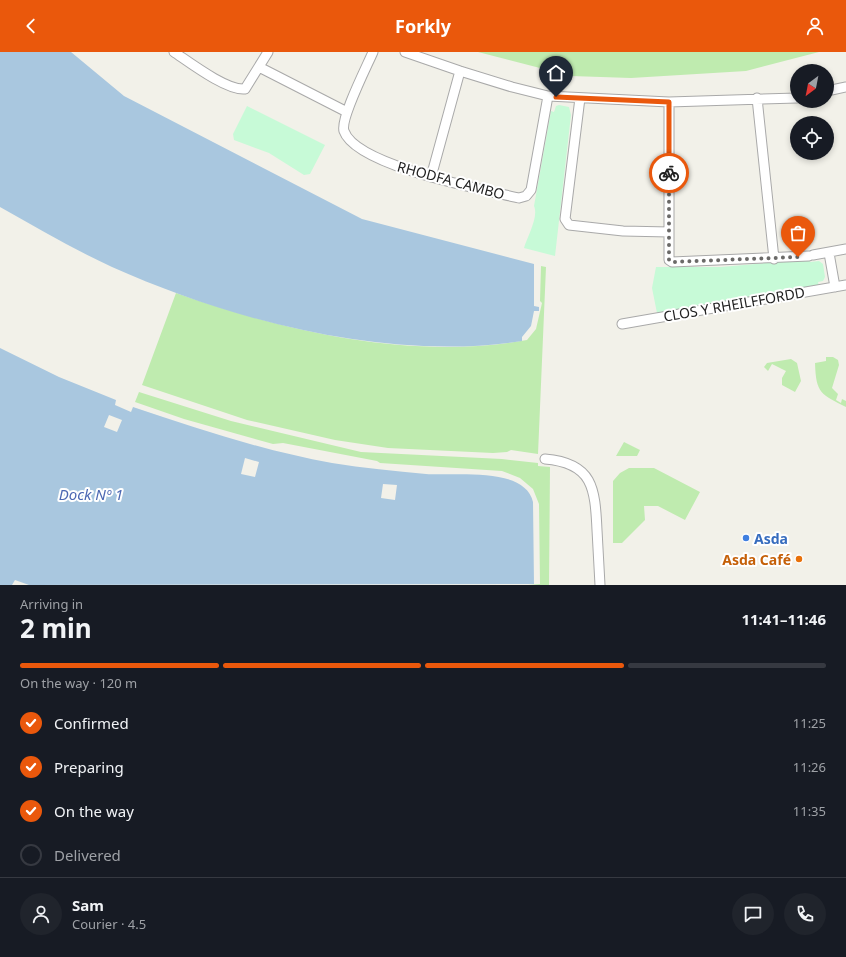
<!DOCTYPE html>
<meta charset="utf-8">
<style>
:root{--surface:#171b24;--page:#20242c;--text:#f1f3f6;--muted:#9ea1a6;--line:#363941;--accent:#ea580c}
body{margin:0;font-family:"Noto Sans",sans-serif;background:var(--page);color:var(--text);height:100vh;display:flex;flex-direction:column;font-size:15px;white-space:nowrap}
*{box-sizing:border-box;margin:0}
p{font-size:13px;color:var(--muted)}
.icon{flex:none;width:22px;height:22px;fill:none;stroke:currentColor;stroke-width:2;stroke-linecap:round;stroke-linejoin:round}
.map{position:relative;height:533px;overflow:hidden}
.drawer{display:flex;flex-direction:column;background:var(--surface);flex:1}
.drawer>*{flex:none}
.needle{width:26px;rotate:212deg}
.tools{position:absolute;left:790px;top:12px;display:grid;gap:8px}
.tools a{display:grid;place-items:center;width:44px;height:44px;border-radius:50%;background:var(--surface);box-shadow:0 2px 6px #0003;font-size:20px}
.pin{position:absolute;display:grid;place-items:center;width:34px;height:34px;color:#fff;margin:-41px -17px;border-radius:50% 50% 50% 0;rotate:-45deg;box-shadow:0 0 4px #0007}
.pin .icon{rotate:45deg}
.courier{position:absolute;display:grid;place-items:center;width:40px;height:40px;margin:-20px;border:3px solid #ea580c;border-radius:50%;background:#fff;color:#222;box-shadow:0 1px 5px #0007}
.overview em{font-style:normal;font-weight:700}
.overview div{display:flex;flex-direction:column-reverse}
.overview{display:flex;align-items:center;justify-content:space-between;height:68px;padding:0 20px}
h1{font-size:26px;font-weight:700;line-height:30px}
.bar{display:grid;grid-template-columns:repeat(4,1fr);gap:6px 4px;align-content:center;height:48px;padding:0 20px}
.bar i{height:5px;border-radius:3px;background:var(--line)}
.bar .current{background:var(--accent)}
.bar p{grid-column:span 4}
.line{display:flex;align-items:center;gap:10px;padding:0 20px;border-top:1px solid var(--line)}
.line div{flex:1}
.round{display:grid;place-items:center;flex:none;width:42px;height:42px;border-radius:21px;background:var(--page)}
ol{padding:0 20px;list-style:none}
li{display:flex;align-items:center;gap:12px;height:44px}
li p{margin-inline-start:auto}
li .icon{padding:4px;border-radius:50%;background:var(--accent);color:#fff;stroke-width:4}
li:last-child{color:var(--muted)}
li i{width:22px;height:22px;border:2px solid var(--line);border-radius:50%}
header{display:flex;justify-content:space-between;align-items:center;height:52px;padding:0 20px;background:var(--accent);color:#fff;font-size:18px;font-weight:700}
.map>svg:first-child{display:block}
.grass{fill:#bfebaf}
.park{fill:#c7fad7}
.water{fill:#a9c7df}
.pier{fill:#f2f1e9}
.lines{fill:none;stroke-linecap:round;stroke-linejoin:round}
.street-casing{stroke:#a9a9a9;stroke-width:11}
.street{stroke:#fff;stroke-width:9}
.done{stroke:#6b6a68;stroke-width:4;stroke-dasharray:0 7.2}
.route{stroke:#ea580c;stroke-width:5}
.shop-dot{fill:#3f7fe0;stroke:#fff;stroke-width:1.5}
.food-dot{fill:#e8710a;stroke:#fff;stroke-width:1.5}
.labels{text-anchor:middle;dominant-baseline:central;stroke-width:4;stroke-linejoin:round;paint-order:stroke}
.street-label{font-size:14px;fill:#222;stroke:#fff}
.shop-label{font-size:14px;font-weight:bold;fill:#366cbe;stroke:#fff;text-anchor:start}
.food-label{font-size:14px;font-weight:bold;fill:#c56008;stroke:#fff;text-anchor:end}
.water-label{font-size:15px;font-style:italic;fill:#4c68b3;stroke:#fff}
</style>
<header><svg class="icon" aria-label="back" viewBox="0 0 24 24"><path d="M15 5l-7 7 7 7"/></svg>Forkly<svg class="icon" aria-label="person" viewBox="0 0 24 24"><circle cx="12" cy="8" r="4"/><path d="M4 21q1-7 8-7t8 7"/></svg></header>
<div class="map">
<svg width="846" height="533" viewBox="0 0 846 533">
<rect width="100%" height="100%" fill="#f2f1e9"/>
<path class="grass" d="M478,0H819L746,19L631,26L571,24Z
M541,214L546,215L538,402L511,398L507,400L493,401L388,396L335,388L247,368L142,333L176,241C286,279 409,309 527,288L536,277L542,251L540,249Z
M826,305H833L838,308L839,313L832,336L838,342L836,348L841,351L842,347L846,349V355C821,342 816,342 815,311L826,309Z
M791,307L797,311L801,329L795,340L782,333V326L786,319L772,312L768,319L764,315L767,311Z
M139,340L231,369L361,400L502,407L538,411V414L550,415L549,533H528L540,532L539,452L533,437L520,426L502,419L380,411L377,409L283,391L273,392L184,367L135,350Z
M624,390L640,398L637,404H616Z
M629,416H654L700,440L685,468L658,454H644L645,468L622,491H613V429L620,421Z"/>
<path class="park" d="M559,53L569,55L571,63L555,204L524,196C527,185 539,165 534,154L551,59L554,60L556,54Z
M247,54L325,93L310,122L304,123L269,101L234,88L233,82Z
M810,207V210L819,209L823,212L825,225L823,229L818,230L819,234L657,261L652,236L656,215H721Z"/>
<path class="water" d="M0,0H71L124,44L362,167L534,212V254L539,255V259H534L531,274L522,285V289C389,310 233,269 112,215C73,197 37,176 0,155Z
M0,296L59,325L116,348L115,353L131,360L133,355C199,377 264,399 332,411C363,416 395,419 426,422C455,424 525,414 533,450L534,532L29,533L15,528L12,533H0Z"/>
<path class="pier" d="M109,363L122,368L117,380L104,375Z
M245,406L259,410L255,425L241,422Z
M383,432L397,433L395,448L381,446Z"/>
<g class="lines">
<g class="street-casing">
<path id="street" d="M174,0C189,10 227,39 245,37L268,0
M373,0C367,14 340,67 344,79C356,114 485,138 519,146L526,144L531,138L548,44
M405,0L460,19L512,35L548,44L669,50L797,46
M259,15L347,60
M827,39L846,35
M580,46L565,167L569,173L623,179L669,180
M757,46L774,207
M669,50V208L672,210L809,204
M431,125L460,19
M829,201L835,235
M813,203L846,197
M622,272L846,233
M545,407C593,411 595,436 597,478C598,496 599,515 600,533"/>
</g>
<use href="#street" class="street"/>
</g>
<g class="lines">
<path class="done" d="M669,121V208L672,210L798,205"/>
<path class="route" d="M556,45L669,50V121"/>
</g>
<circle class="shop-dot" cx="746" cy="486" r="4"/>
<circle class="food-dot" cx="799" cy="507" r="4"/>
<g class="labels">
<g class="street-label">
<text transform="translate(451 128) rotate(15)">RHODFA CAMBO</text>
<text transform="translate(734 252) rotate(-10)">CLOS Y RHEILFFORDD</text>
</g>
<g class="shop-label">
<text x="754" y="486">Asda</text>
</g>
<g class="food-label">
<text x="791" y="507">Asda Café</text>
</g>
<g class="water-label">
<text x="91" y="442">Dock Nº 1</text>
</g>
</g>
</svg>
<div class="tools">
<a><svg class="needle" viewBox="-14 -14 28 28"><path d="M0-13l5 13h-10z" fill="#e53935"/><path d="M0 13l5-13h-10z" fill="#9ea1a6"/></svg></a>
<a><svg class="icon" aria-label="locate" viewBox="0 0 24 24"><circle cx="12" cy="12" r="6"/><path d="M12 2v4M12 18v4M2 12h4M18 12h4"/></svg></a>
</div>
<div class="pin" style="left:798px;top:205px;background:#ea580c"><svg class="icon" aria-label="bag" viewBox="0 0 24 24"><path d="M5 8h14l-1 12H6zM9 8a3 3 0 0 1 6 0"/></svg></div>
<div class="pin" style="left:556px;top:45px;background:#1f2937"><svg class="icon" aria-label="home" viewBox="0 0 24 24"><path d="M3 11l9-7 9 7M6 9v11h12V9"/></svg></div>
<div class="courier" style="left:669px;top:121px"><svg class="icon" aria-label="bike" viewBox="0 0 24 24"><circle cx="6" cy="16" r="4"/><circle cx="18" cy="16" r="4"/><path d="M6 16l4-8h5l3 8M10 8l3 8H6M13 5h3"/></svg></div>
</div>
<section class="drawer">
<div class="overview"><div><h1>2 min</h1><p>Arriving in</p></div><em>11:41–11:46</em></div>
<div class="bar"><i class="current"></i><i class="current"></i><i class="current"></i><i></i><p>On the way · 120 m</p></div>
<ol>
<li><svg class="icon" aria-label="check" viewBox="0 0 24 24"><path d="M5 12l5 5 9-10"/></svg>Confirmed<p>11:25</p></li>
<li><svg class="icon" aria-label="check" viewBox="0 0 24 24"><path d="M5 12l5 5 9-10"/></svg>Preparing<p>11:26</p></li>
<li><svg class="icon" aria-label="check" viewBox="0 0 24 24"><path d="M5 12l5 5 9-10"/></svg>On the way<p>11:35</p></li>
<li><i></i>Delivered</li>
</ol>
<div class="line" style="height:72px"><a class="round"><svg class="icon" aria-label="person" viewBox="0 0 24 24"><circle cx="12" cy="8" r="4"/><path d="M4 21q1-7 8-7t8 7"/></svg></a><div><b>Sam</b><p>Courier · 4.5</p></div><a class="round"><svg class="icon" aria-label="chat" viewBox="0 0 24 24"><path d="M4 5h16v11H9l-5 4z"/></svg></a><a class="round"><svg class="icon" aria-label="phone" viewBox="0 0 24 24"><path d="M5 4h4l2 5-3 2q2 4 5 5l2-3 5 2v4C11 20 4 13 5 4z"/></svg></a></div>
</section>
